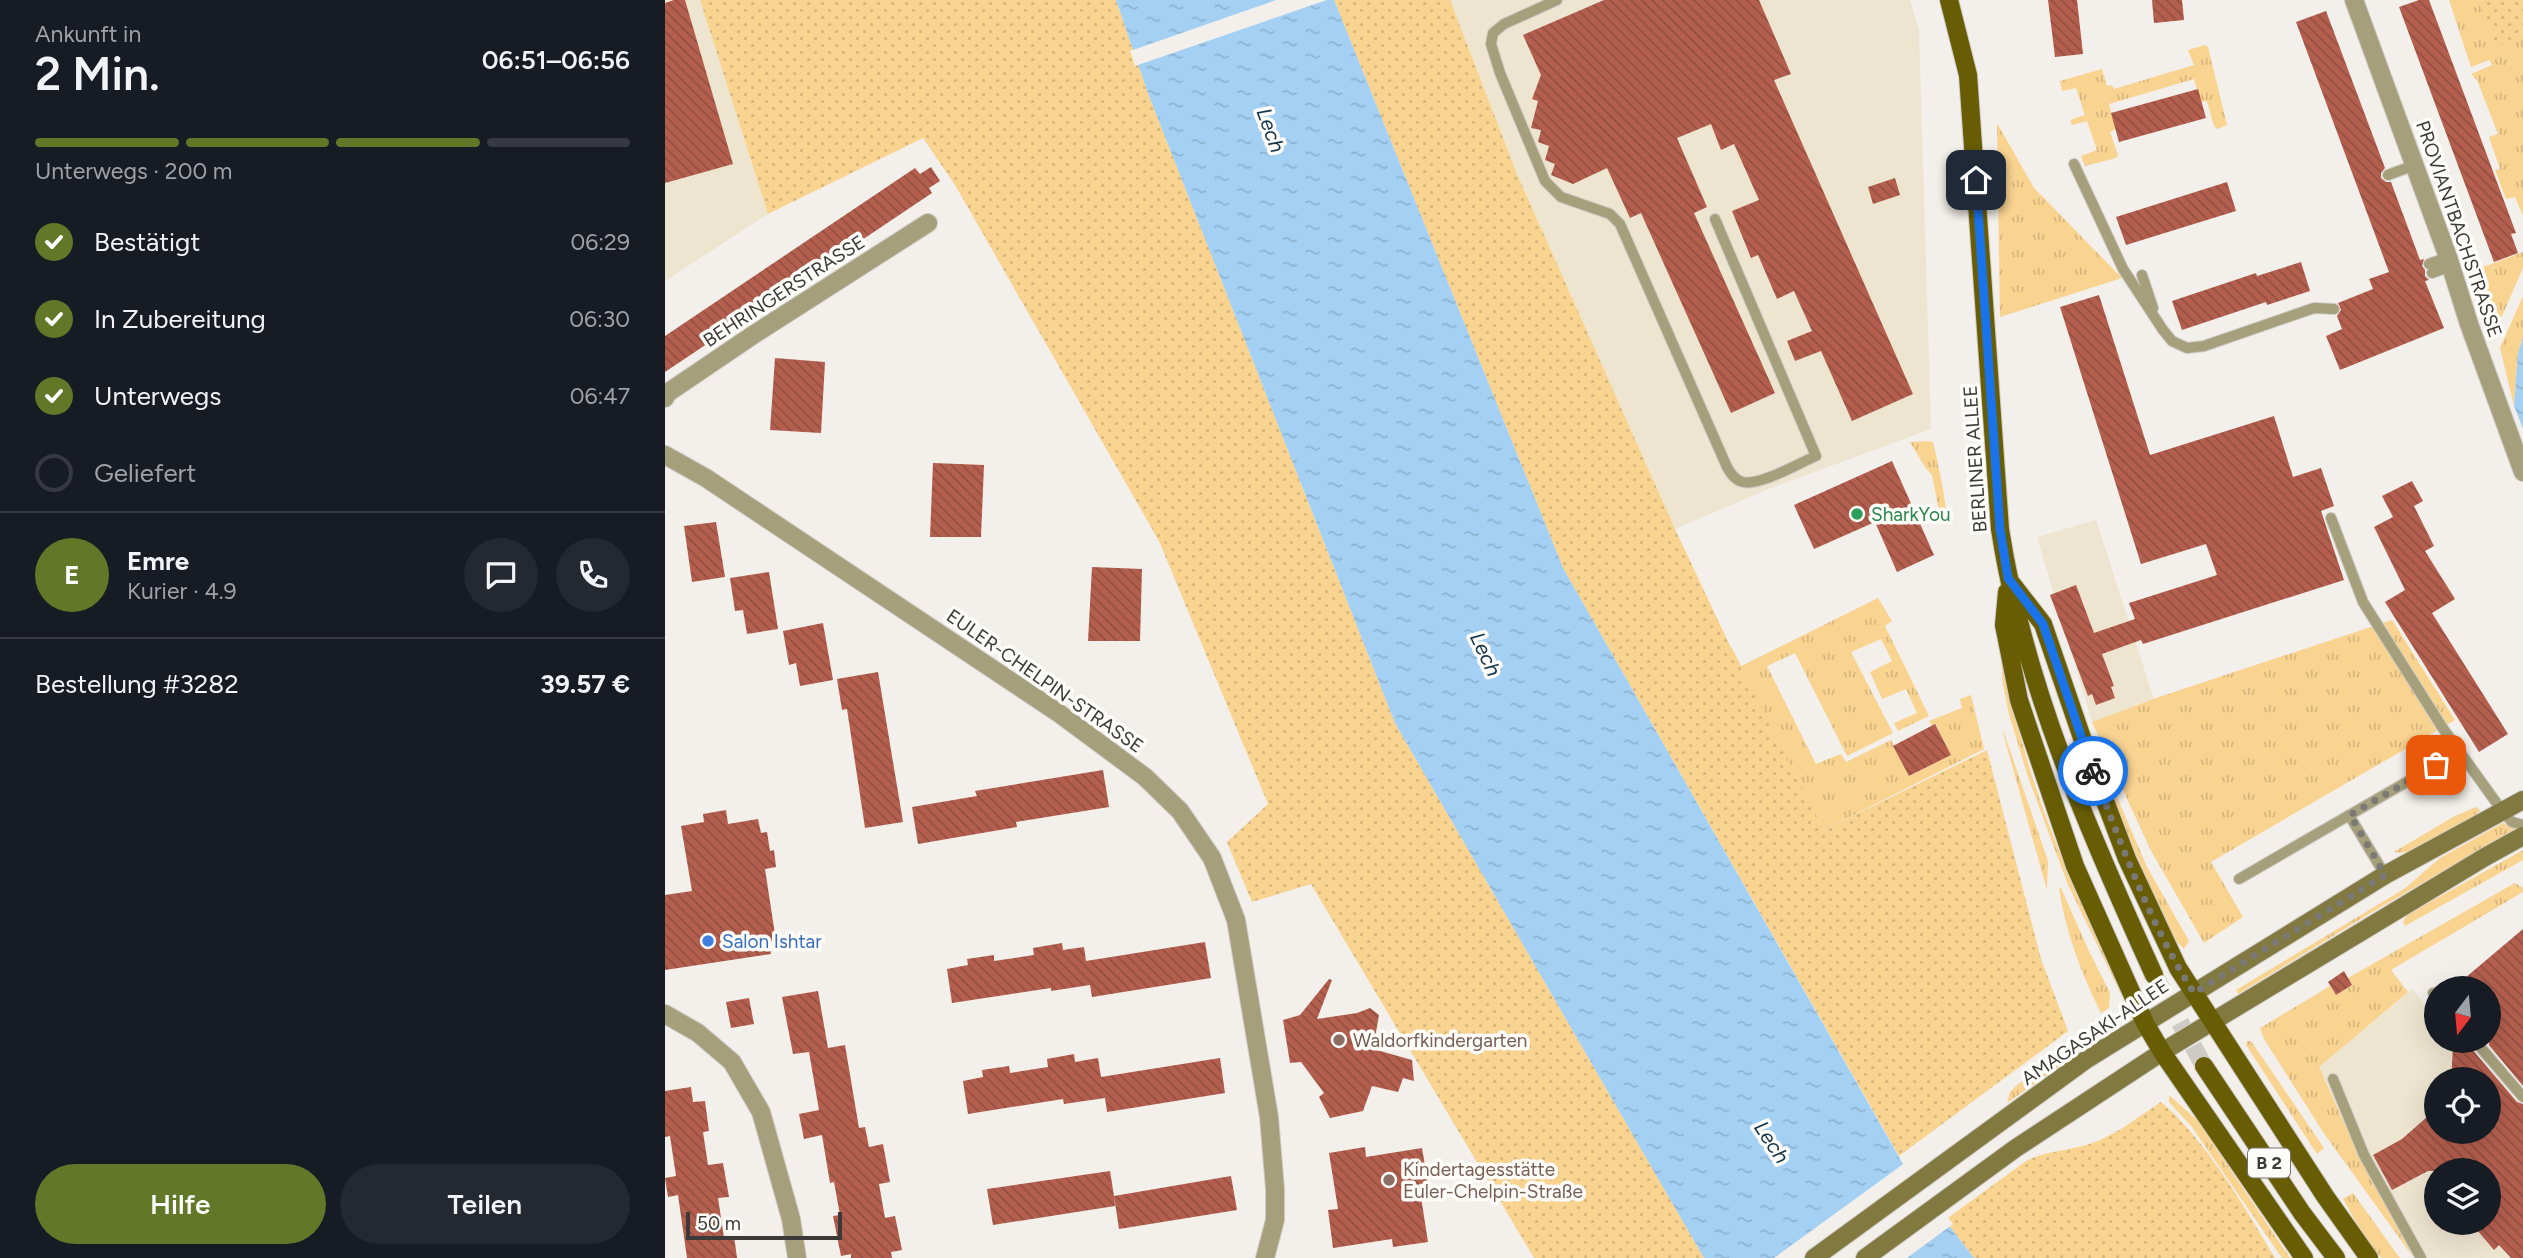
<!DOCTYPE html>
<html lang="de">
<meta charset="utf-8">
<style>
:root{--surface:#171b24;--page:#242831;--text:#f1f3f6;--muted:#9ea1a6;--line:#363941;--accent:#627728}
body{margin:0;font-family:Figtree,sans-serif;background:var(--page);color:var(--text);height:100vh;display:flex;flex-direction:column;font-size:26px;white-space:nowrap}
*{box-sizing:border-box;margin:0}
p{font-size:23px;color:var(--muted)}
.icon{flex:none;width:38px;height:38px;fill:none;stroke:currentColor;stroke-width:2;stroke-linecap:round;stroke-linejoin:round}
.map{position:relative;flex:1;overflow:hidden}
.side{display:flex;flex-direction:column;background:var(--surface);width:665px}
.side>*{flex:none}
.needle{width:46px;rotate:196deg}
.buttons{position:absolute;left:1759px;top:976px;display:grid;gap:14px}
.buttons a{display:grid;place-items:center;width:77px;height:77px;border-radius:50%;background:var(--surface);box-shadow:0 7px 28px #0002;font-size:35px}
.scale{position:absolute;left:21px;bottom:18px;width:156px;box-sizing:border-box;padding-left:7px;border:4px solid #3b3a38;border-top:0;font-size:19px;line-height:24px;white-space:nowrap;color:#3b3a38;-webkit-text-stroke:5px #fffdfa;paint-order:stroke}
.pin{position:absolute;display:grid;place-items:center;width:60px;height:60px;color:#fff;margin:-30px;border-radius:14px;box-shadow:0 4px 10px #0006}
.courier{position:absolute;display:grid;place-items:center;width:70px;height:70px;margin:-35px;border:5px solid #1a73e8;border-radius:50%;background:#fff;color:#222;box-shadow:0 2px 9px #0007}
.summary em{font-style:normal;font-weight:600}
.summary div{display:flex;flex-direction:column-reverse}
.summary{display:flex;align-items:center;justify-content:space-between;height:119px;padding:0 35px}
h1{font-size:46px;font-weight:600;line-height:52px}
.bar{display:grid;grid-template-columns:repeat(4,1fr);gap:10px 7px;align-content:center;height:84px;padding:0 35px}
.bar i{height:9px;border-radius:5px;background:var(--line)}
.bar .current{background:var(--accent)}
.bar p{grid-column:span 4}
.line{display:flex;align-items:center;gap:18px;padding:0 35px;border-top:2px solid var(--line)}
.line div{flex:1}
.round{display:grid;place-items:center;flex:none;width:74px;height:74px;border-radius:37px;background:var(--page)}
ol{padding:0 35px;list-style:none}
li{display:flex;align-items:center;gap:21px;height:77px}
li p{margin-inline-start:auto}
li .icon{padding:7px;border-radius:50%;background:var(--accent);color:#fff;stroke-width:4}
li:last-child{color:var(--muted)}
li i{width:38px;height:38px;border:4px solid var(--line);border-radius:50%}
.action{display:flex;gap:14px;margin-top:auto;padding:14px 35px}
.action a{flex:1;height:80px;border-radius:42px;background:var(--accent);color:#fff;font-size:28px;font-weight:600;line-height:80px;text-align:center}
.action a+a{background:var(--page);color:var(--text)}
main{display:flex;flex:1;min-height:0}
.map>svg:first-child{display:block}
.industrial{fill:#eee5d0;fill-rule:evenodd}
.grass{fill:url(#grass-tufts)}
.park{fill:url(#park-dots)}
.water{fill:url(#water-ripples)}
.pier{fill:#f3efea}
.building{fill:url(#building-back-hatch)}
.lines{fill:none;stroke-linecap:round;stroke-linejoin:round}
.primary-tunnel{stroke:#cecbc6;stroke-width:18;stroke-dasharray:18 9;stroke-linecap:butt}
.lane-casing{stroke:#cecbc6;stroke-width:12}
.street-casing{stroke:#cecbc6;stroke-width:20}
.secondary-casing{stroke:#cecbc6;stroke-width:20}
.primary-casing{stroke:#cecbc6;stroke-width:20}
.lane{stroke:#a5a07b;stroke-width:10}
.street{stroke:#a5a07b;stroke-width:18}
.secondary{stroke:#817940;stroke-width:18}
.primary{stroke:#685d05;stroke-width:18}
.done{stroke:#7b7976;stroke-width:7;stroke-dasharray:0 12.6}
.route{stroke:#1a73e8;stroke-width:9}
.leisure-dot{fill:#2e9e5b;stroke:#fffdfa;stroke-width:2.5}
.shop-dot{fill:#3f7fe0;stroke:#fffdfa;stroke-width:2.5}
.education-dot{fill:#8d6e63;stroke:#fffdfa;stroke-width:2.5}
.labels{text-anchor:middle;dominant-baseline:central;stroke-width:7;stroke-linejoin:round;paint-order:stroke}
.shield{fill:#fffdfa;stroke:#767472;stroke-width:2}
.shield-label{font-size:18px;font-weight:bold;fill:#3b3a38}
.street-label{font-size:19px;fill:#3b3a38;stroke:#fffdfa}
.leisure-label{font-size:19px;fill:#27864d;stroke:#fffdfa;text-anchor:start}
.shop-label{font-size:19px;fill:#366cbe;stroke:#fffdfa;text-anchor:start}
.education-label{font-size:19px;fill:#785e54;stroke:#fffdfa;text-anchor:start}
.water-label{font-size:21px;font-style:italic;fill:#12354c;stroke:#fffdfa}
</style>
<main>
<section class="side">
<div class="summary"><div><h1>2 Min.</h1><p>Ankunft in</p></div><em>06:51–06:56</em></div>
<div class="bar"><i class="current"></i><i class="current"></i><i class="current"></i><i></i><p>Unterwegs · 200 m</p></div>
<ol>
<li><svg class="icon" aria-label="check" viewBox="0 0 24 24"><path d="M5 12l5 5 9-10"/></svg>Bestätigt<p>06:29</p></li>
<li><svg class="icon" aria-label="check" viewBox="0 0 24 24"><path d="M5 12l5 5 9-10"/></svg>In Zubereitung<p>06:30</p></li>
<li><svg class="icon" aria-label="check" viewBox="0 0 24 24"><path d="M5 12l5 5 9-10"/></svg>Unterwegs<p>06:47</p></li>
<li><i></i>Geliefert</li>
</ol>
<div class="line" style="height:126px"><b class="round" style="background:var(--accent);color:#fff">E</b><div><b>Emre</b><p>Kurier · 4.9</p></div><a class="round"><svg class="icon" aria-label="chat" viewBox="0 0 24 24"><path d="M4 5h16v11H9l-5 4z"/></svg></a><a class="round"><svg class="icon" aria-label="phone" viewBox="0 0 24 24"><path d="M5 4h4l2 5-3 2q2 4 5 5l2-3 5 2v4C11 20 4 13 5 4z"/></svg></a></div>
<div class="line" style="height:91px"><div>Bestellung #3282</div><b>39.57 €</b></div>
<div class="action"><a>Hilfe</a><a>Teilen</a></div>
</section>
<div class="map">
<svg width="1858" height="1258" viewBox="0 0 1858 1258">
<defs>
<pattern id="grass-tufts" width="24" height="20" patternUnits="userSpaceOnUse" patternTransform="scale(1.75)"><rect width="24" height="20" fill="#f9d390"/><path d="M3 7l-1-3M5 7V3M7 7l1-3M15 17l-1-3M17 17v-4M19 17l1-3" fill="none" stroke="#d6b67d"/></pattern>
<pattern id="park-dots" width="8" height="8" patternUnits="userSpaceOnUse" patternTransform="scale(1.75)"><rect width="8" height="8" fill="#f9d390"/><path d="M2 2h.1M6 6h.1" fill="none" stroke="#d6b67d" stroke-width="1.8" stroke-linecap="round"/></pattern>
<pattern id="water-ripples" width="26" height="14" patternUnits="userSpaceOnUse" patternTransform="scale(1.75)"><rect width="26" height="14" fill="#a3d0f3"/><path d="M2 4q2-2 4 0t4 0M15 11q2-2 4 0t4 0" fill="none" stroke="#8db3d1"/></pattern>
<pattern id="building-back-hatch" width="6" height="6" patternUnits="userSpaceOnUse" patternTransform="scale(1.75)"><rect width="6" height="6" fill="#b45f4e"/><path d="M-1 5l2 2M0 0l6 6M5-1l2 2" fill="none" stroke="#944f42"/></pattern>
</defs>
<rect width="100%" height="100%" fill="#f3efea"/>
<path class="industrial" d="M0,0H35L103,214L0,281Z
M785,0H1245L1254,31L1266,429L1106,488L1010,529L852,174Z
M1431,520L1489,699L1427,722L1372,537Z
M1747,989L1771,1017V1041H1792L1858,1118V1258H1749L1680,1125L1654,1067ZM1771,1080H1824V1132H1771ZM1771,1171H1824V1223H1771Z"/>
<path class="grass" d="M1784,0H1813L1832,47L1858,32V216L1850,197L1841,199L1830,170L1835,169L1824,137L1833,134L1812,80L1806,74L1827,65L1824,60L1806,67Z
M1540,45L1543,47L1562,125L1552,129L1549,126L1542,101L1536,102L1529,79L1444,104L1451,129L1445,132L1453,155L1451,158L1420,166L1416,156L1432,150L1422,121L1407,125L1405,120L1420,115L1411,88L1397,91L1395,81L1437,69L1442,86L1447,85L1449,89L1529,65L1523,50Z
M1332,123L1369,188L1457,278L1335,317Z
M1858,252V268L1826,341L1805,272Z
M1858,296V338L1853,353L1849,406L1835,348Z
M1264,441L1268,442C1274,468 1280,494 1282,521L1280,522L1273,506L1267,475L1260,467L1245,442Z
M1213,598L1227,621L1220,626L1264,716L1233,731L1229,723L1252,713L1241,689L1217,699L1205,672L1227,661L1216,639L1186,652L1228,733L1182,756L1130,653L1102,666L1151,764L1176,754L1181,762L1226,740L1245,776L1286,755L1271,725L1267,726L1264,721L1297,708L1295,699L1306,695L1319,749L1159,830L1054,636L1067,648L1076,666Z
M1332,608C1339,650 1344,693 1355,734C1378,824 1418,908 1457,992V996L1403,885L1363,777L1344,714L1338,685Z
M1727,620L1790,720L1546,862L1578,917L1539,943L1485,849L1427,722L1494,697Z
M1328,689L1337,727L1383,861L1382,890L1341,744Z
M1428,741L1482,867L1524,941L1519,949L1510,940C1479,875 1450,810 1428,741Z
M1811,807L1815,810L1812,814C1794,824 1748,858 1729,852L1788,817Z
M1838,823L1851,829L1704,914L1573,994L1571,990L1739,889L1775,858Z
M1858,850V860L1740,926L1738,922L1742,915Z
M1850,883L1858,888V892L1726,970L1743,992L1654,1067L1680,1125L1748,1257L1658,1132L1599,1039L1595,1028L1665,986L1671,995L1687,985L1683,978Z
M1396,888L1423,949L1445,993L1444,1008L1436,1013C1416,973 1401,933 1394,889Z
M1582,1041H1586L1659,1148L1652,1154L1581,1045Z
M1410,1046L1413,1053L1342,1103L1345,1092L1352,1085Z
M1504,1095L1532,1120L1625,1258H1617L1527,1127L1504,1102Z
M1688,1193L1734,1257L1735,1258H1716L1696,1231L1678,1199Z"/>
<path class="park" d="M35,0H451L484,96L730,723L1039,1258H869L646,884L587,902L562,842L603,804L494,541L290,185L258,138L103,214Z
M669,0H785L852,174L1010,529L1075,667L1159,830L1322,750L1376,959L1403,1031L1234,1156L898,568Z
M1813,0H1858V32L1832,48Z
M1496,1102C1542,1141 1579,1207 1610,1258H1309L1280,1220L1361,1161C1384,1149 1412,1151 1435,1140C1456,1131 1476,1115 1496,1102Z"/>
<path class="water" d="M451,0H669L898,568L1242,1171L1309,1258H1039L730,723L484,96Z
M1858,338V429L1849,406L1853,353Z"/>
<path class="pier" d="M611,0H662L470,66L465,51Z
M1241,1162L1288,1224L1242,1258H1109Z"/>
<path class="building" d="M9,0H20L68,164L0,183V3Z
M939,0H1094L1126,74L1109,80L1248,394L1187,421L1156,351L1130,361L1122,341L1147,331L1129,291L1112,299L1093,255L1086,258L1067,211L1094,200L1069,144L1056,150L1046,124L1012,138L1042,207L1029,213L1110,393L1066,413L976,213L965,218L942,168L908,184L886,175L890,164L880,160L884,146L873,142L876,130L866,128L873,101L867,99L876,75L858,35Z
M1383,0H1412L1418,54L1390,57Z
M1487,0H1517L1519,20L1489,23Z
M1754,0H1764L1851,233L1846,234L1853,253L1829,262L1734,7Z
M1661,11L1720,168L1716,173V178L1721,182H1726L1755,260L1759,259L1757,266L1760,270V276L1764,280L1760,281L1779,328L1675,370L1661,336L1677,329L1672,316L1676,310L1673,303L1708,289L1704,279L1724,272L1631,22Z
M1533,89L1541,118L1454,142L1446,113Z
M266,167L275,181L264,188L267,193L0,372V336L250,168L255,174Z
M1230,178L1235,195L1208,204L1203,187Z
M1562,182L1571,211L1461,245L1451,217Z
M1636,262L1645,291L1602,305L1601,302L1517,330L1507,301L1591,273L1592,276Z
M1434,295L1485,455L1609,416L1628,477L1656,468L1669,506L1656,511L1679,580L1478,644L1476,640L1437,654L1449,686L1446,687L1450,698L1431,705L1427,694L1423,696L1385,595L1411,585L1429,633L1470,619L1464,603L1552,575L1541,544L1476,564L1395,307Z
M110,358L160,362L156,433L105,430Z
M1227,461L1269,555L1232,572L1210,522L1149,549L1129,505Z
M268,463L319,465L316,537H265Z
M1747,481L1758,501L1749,506L1769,546L1760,551L1790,599L1767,613L1843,734L1814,752L1720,602L1740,590L1709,527L1728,517L1717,496Z
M51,522L60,577L27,582L19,526Z
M427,567L477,569L475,641H423Z
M104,572L113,629L82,634L78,610L70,611L65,578Z
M158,623L168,680L135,686L131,663L124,665L118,631Z
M213,672L238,822L200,828L182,709L177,710L172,679Z
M1270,724L1286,755L1244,776L1228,746Z
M438,770L444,807L351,822L352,827L253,844L247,807L312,796L310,791Z
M61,810L63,824L93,819L96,833L102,832L105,851L109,850L111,867L100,869L111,941L104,942L106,954L0,970V895L27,891L16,826L39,822L38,814Z
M1858,929V1086L1824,1045V989H1787Z
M540,942L546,978L427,997L425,985L386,991V988L287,1003L282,969L303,965L302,959L329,955V961L369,955L368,948L397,943L398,950L419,947L421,961Z
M1679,971L1687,985L1671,995L1663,982Z
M664,979L667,980L652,1019L692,1013L705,1008L714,1015L708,1049L747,1060L749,1081L738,1078L733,1092L707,1086L698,1111L665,1118L654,1097L659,1093L636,1062L625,1063L618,1020L635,1015Z
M153,991L163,1048L180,1045L194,1128L200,1127L204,1147L218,1144L225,1182L214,1184L220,1218L230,1216L237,1250L226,1252L227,1258H186V1254L176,1256L168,1216L175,1215L169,1182L165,1183L157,1135L139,1139L134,1114L154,1110L144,1052L128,1054L117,997Z
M84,998L89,1024L66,1028L61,1002Z
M1788,1048H1806L1852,1102L1858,1104V1258H1846L1834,1245L1829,1250L1806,1223H1824V1171H1763L1727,1190L1708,1155L1737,1139L1771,1109V1132H1824V1080H1786Z
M409,1054L410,1062L433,1058L436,1077L555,1058L560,1093L442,1112L440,1098L399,1104L398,1099L303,1114L298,1081L318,1077L317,1070L344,1066L345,1073L383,1067L382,1059Z
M26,1087L28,1102L40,1101L44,1131L38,1132L43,1165L58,1163L64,1197L53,1198L59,1238L69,1236L72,1258H22L13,1195L3,1197L0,1178L11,1176L5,1136L0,1137V1091Z
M700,1147L701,1157L757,1148L763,1183L754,1184L763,1242L728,1247L727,1239L668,1248L663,1210L673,1209L664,1153Z
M445,1171L449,1196L566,1176L572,1210L454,1229L449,1196L450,1206L328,1225L322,1189Z"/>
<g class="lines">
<path class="primary-tunnel" d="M1489,975L1539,1066"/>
<g class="lane-casing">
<path id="lane" d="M892,0L839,24L828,33L826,44L835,73L880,181L896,197L945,214L955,224L1062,467C1066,474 1070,480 1078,482C1095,486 1134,463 1151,456L1050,219
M1409,164L1458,269L1498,330L1507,341L1522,348L1539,346L1649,308L1669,309
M1723,175L1750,165
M1764,264L1783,257
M1767,273L1786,266
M1477,275L1488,308
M1666,518L1698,602L1777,727L1838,812L1847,822L1858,825
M1684,815L1720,875
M1574,879L1771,765
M1768,993L1771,996
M1810,1041L1858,1097
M1668,1079L1699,1155L1756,1258"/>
</g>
<g class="street-casing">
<path id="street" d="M1689,0L1783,257L1804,324L1858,472
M0,398L1,394L88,335L263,223
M0,455L41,478L395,714L480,777L515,811L547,858L571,920L604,1117L610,1189V1220L600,1258
M0,1014L33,1033L67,1062L96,1112L126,1219L132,1258"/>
</g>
<g class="secondary-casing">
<path id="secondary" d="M1149,1258L1422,1059L1720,875L1858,800
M1200,1258L1351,1148L1497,1052L1820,857L1858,836"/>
</g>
<g class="primary-casing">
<path id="primary" d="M1284,0L1303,75L1335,529C1359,685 1424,832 1489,975
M1347,584L1378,624L1426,764L1462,859L1513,968L1660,1196L1704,1258
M1342,592L1339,625L1354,700L1410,866L1480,1023L1497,1052L1639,1258
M1539,1066L1637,1213L1671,1258"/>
</g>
<use href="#lane" class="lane"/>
<use href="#street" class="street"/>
<use href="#secondary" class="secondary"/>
<use href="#primary" class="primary"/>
</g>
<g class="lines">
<path class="done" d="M1428,771C1457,846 1485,924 1529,993L1720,875L1685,815L1771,765"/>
<path class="route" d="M1311,180L1335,529L1343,578L1378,624L1428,771"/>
</g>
<circle class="leisure-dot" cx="1192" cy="514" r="7"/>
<circle class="shop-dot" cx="43" cy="941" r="7"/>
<g class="education-dot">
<circle cx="674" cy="1040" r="7"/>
<circle cx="724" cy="1180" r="7"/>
</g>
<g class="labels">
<rect class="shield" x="1583" y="1148.5" width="42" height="29" rx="5"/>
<g class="shield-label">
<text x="1604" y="1163">B 2</text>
</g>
<g class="street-label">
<text transform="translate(1794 229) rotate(71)">PROVIANTBACHSTRASSE</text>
<text transform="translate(119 291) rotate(-33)">BEHRINGERSTRASSE</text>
<text transform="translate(1310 459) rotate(-94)">BERLINER ALLEE</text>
<text transform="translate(380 681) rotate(35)">EULER-CHELPIN-STRASSE</text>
<text transform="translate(1430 1032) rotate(-34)">AMAGASAKI-ALLEE</text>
</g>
<g class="leisure-label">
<text x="1206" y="514">SharkYou</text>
</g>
<g class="shop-label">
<text x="57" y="941">Salon Ishtar</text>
</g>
<g class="education-label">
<text x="688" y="1040">Waldorfkindergarten</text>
<text x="738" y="1169">Kindertagesstätte<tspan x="738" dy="22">Euler-Chelpin-Straße</tspan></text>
</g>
<g class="water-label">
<text transform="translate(606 130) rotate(70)">Lech</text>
<text transform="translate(821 654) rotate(65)">Lech</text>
<text transform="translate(1107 1142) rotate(57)">Lech</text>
</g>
</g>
</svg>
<div class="buttons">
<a><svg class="needle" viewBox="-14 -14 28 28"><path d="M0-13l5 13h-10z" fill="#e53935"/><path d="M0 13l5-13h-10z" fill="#9ea1a6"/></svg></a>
<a><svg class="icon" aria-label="locate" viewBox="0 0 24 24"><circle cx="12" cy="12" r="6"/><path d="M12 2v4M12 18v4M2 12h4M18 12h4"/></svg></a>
<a><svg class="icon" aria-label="layers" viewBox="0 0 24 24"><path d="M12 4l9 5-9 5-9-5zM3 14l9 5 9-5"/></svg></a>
</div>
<div class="scale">50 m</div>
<div class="pin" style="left:1771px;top:765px;background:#ea580c"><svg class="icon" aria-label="bag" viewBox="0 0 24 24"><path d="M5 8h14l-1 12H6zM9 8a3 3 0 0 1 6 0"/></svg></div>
<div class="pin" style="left:1311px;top:180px;background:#1f2937"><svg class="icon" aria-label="home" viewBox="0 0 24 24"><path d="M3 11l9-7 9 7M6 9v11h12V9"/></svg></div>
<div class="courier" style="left:1428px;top:771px"><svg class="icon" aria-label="bike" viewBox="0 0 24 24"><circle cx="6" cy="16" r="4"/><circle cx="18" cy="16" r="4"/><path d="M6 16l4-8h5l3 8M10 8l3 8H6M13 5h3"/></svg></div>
</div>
</main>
